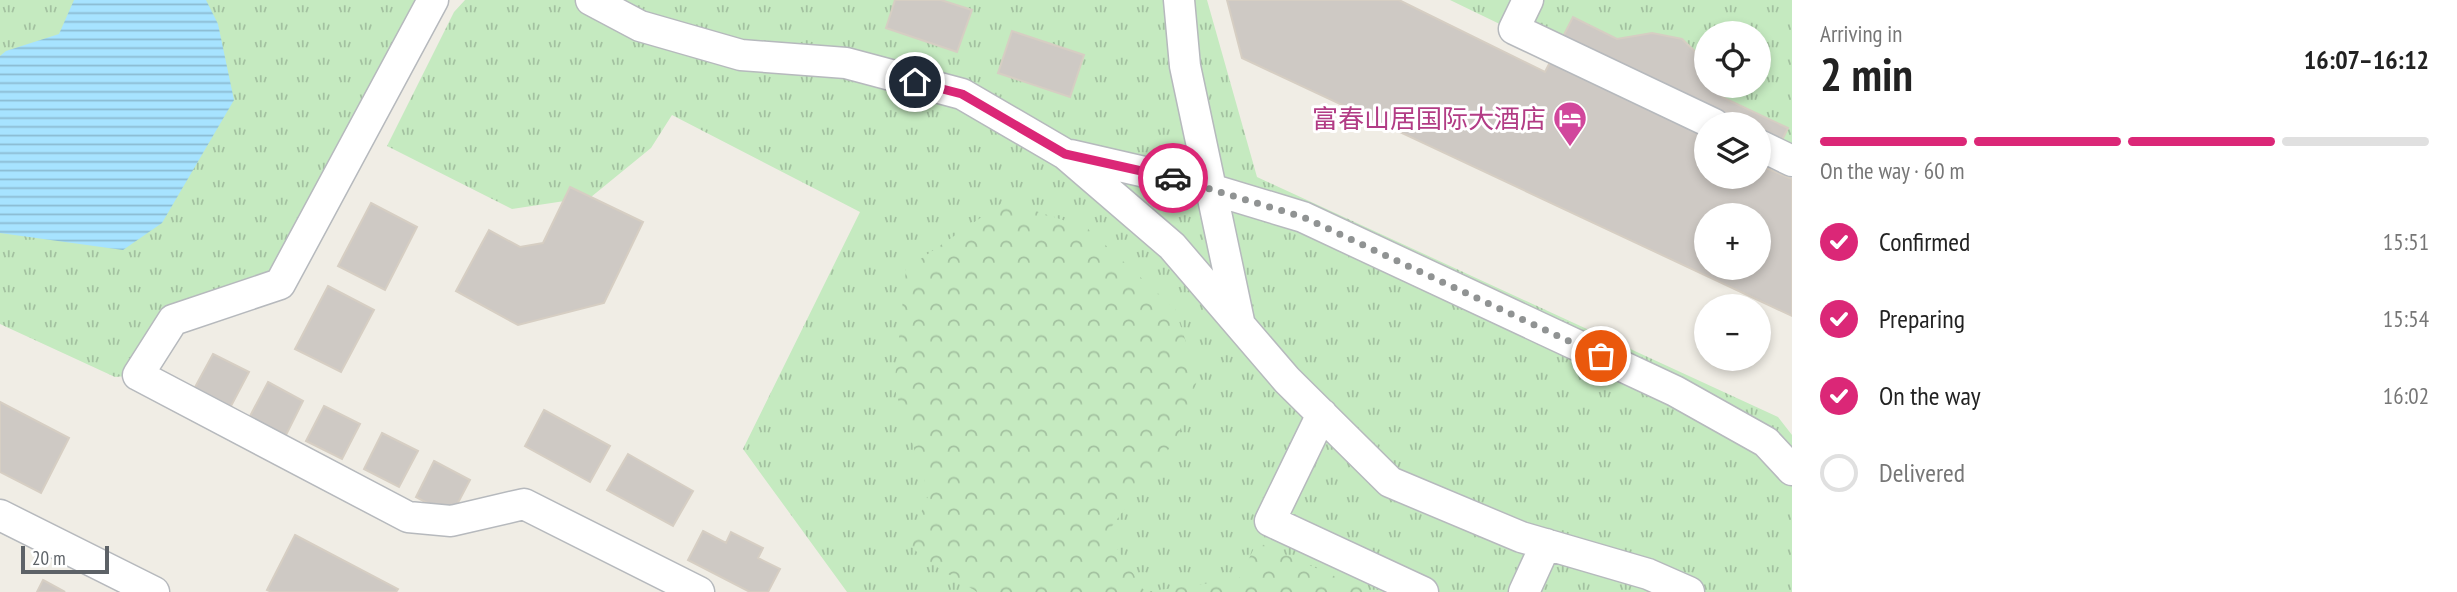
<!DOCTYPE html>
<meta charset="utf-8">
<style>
:root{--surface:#fff;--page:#f6f6f6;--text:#222;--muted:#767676;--line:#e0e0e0;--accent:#db2777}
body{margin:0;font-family:"PT Sans Narrow","Noto Sans SC",sans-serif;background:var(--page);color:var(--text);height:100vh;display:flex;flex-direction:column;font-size:26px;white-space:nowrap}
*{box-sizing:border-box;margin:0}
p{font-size:23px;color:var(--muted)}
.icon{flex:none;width:38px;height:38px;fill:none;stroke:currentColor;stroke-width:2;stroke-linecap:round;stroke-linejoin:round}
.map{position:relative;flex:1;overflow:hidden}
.sheet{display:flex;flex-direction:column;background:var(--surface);width:665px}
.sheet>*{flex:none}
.buttons{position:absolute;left:1694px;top:21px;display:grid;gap:14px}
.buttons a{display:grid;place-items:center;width:77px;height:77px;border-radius:50%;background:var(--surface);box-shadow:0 4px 10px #0003;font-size:35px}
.scale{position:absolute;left:21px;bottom:18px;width:88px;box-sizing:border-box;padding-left:7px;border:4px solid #5d6267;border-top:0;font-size:19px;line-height:24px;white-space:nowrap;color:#5d6267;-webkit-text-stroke:5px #fff;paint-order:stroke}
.pin{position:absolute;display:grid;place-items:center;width:60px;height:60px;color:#fff;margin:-30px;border:4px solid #fff;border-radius:50%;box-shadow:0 2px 7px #0007}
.courier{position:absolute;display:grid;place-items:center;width:70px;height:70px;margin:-35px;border:5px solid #db2777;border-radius:50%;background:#fff;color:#222;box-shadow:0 2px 9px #0007}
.summary em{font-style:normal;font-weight:700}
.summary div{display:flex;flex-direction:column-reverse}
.summary{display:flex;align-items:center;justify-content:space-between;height:119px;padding:0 28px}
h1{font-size:46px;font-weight:700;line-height:52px}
.bar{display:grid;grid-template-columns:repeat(4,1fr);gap:10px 7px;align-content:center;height:84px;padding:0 28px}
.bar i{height:9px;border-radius:5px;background:var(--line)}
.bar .active{background:var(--accent)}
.bar p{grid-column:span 4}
ol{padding:0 28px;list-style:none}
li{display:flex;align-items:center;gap:21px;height:77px}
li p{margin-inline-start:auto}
li .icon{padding:7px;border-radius:50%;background:var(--accent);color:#fff;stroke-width:4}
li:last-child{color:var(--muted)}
li i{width:38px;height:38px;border:4px solid var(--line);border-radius:50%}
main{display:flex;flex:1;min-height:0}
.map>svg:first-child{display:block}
.grass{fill:url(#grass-tufts);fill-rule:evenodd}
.forest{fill:url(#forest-crowns)}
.water{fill:url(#water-rules)}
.building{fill:#cec9c4;stroke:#d6cec3;stroke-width:2;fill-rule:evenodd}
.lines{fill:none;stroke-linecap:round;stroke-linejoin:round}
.minor-casing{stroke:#b6b9bd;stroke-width:33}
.minor{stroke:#fff;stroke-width:30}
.done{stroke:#909393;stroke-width:7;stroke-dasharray:0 12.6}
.route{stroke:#db2777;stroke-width:9}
.labels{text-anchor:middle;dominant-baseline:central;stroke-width:6;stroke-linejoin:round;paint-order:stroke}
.hotel-label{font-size:26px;fill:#b23c85;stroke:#fff;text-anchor:end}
</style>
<main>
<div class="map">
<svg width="1792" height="592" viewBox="0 0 1792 592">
<defs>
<pattern id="grass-tufts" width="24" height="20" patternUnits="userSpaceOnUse" patternTransform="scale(1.75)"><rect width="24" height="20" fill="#c5eac0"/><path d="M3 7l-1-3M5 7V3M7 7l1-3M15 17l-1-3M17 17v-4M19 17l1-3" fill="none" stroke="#a3c1a0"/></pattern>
<pattern id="forest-crowns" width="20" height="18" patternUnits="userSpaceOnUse" patternTransform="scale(1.75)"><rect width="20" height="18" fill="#c5eac0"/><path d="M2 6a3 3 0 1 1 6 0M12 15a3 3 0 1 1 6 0" fill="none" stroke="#a3c1a0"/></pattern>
<pattern id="water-rules" width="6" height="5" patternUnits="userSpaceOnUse" patternTransform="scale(1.75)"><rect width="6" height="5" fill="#a7e3ff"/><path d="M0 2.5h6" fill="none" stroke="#8bbbd2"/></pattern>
</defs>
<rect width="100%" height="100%" fill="#f0ede5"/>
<path class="grass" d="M0,0H433L280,284L173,320L138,375L115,377L0,324Z
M465,0H1207L1257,177L1778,417L1792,435V592H847L743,449L860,212L672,115L651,148L591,197L512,209L387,146L454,12Z
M1450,0H1792V165L1759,149V124H1707ZM1706,33H1759V86H1706Z"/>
<path class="forest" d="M1005,201L1087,228L1175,309L1198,378L1178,436L1107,533L1145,592L1239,579L1257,542L1370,592H977L924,559L908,543L929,494L894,387L906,269Z"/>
<path class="water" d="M74,0H206L218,24L234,100L162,223L123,250L0,233V56L6,51L59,34Z"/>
<path class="building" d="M895,0H941L972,10L957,52L886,28Z
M1227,0H1399L1545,72L1573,17L1617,39L1652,33L1682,39L1706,62V86H1718L1722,97L1788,128L1768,169L1792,179V316L1242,58ZM1706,124H1759V177H1706ZM1706,215H1759V268H1706Z
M1012,31L1084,55L1070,97L998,73Z
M570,187L643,222L604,303L518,325L456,291L489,230L520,247L543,243Z
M371,203L417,227L385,290L338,266Z
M328,286L374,310L341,372L295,349Z
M213,354L249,372L230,408L194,389Z
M268,382L303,401L285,437L249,418Z
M0,402L69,438L41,493L0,472Z
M324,406L360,424L342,459L306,441Z
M544,410L610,446L590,482L525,446Z
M382,433L418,451L399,487L364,469Z
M628,454L693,491L673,526L607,490Z
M434,461L470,480L451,516L416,497Z
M703,531L726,543L731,532L763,548L758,558L780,569L768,592H750L688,560Z
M295,535L398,589L396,592H272L267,590Z
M43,580L65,592H37Z"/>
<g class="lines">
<g class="minor-casing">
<path id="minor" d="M433,0L280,284L173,320L138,375L408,517L451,521L524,504L699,592
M591,0L640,26L741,55L846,63L962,94L1065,154L1172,246L1287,380L1390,482L1521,537L1648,574L1689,592
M1179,0L1185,66L1239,321
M1528,0L1514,29L1714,124
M1759,145L1792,161
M1071,155L1184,181L1303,217L1675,391L1766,442L1792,470
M1322,414L1270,521L1423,592
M0,515L154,592
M1524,592L1546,544"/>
</g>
<use href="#minor" class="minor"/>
</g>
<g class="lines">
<path class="done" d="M1173,178L1303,217L1601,356"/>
<path class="route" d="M915,82L962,94L1065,154L1173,178"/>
</g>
<defs>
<g id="hotel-pin" transform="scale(1.75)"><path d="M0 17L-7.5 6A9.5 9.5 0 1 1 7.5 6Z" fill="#d1479c" stroke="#fff"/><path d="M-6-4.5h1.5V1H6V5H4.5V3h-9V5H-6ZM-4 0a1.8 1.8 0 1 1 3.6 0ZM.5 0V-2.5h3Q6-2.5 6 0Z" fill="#fff"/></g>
</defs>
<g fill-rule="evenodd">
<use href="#hotel-pin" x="1570" y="118"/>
</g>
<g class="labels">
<g class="hotel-label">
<text x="1546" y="118">富春山居国际大酒店</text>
</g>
</g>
</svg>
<div class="buttons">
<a><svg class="icon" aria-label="locate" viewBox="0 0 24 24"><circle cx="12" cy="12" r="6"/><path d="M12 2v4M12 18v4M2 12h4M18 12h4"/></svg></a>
<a><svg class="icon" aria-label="layers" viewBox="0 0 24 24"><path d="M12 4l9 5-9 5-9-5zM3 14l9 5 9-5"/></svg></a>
<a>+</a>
<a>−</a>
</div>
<div class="scale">20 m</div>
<div class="pin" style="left:1601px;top:356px;background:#ea580c"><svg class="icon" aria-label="bag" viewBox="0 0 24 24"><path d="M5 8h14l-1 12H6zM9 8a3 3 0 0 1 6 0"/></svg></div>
<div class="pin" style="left:915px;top:82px;background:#1f2937"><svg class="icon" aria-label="home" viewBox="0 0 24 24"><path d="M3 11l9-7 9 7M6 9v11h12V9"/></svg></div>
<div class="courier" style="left:1173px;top:178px"><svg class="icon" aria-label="car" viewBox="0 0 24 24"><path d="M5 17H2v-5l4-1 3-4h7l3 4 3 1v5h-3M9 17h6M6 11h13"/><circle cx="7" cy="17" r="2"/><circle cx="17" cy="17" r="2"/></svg></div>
</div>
<section class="sheet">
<div class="summary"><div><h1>2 min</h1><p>Arriving in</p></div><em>16:07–16:12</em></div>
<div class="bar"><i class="active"></i><i class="active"></i><i class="active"></i><i></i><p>On the way · 60 m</p></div>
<ol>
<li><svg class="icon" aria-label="check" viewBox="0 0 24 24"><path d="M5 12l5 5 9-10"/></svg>Confirmed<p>15:51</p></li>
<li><svg class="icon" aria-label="check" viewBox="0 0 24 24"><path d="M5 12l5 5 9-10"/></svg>Preparing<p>15:54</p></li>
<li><svg class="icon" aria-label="check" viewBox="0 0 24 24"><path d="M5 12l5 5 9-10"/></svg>On the way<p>16:02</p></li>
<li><i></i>Delivered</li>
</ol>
</section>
</main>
